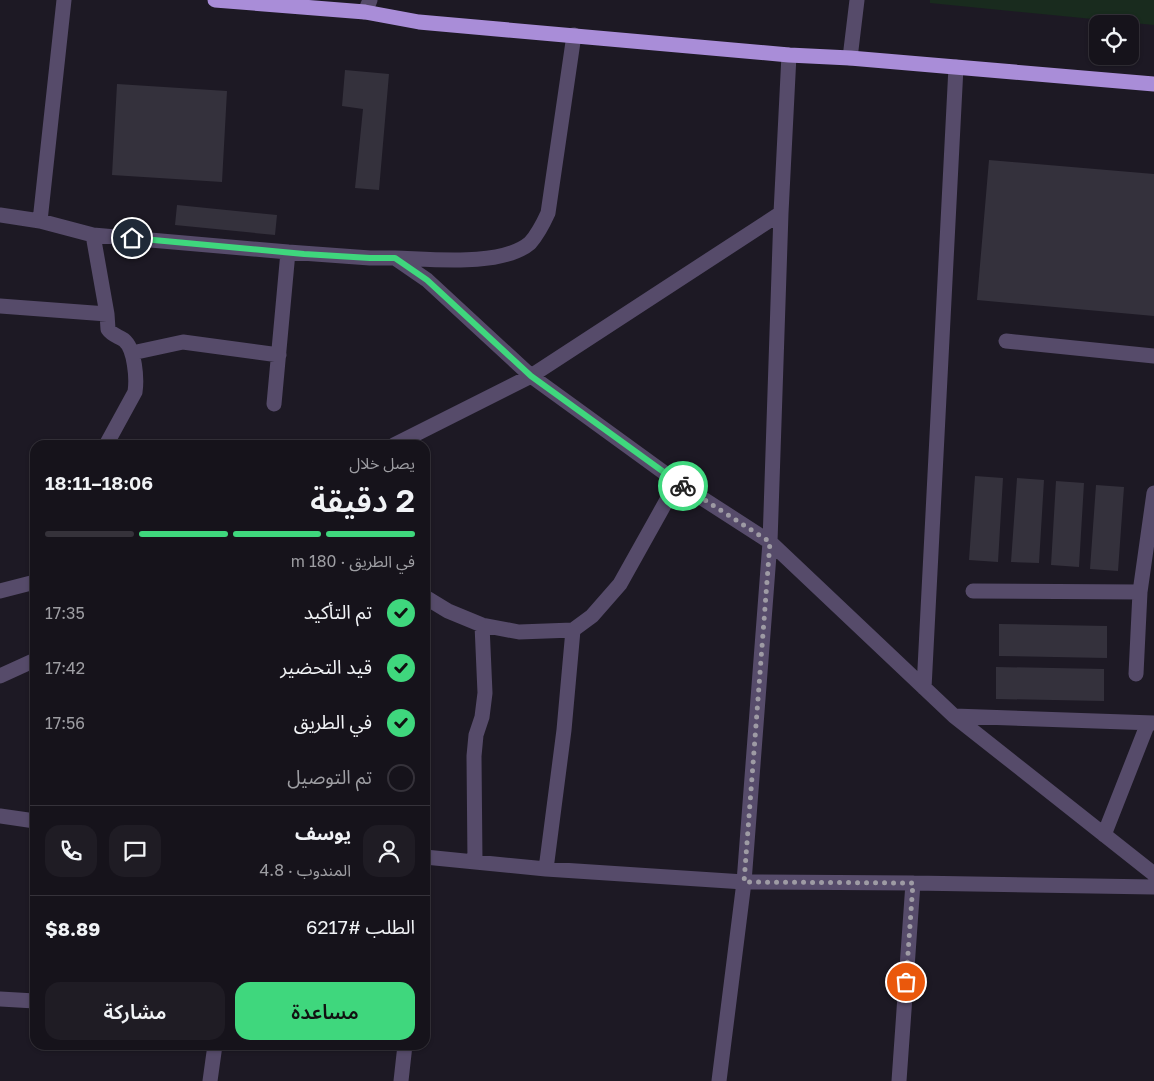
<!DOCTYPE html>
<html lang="ar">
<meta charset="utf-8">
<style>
:root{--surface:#16131b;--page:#1f1c24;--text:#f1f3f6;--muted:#9e9ea3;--line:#35323a;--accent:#3fd77d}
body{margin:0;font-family:"Golos Text","Noto Sans Arabic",sans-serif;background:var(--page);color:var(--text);direction:rtl;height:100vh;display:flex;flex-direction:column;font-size:19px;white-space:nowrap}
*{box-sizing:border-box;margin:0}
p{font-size:16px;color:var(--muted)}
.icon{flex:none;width:28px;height:28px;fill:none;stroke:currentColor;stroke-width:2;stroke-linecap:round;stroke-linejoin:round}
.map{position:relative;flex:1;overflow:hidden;direction:ltr}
.drawer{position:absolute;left:30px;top:440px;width:400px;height:610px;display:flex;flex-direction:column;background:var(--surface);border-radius:15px;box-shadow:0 1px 4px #0004,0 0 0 1px var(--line);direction:rtl}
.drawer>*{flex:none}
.tools{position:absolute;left:1089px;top:15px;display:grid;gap:10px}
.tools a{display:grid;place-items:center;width:50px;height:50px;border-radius:10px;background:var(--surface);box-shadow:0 1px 4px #0004,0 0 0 1px var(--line);font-size:25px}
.pin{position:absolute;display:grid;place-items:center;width:42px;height:42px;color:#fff;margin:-21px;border:2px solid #fff;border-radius:50%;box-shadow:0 1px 5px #0007}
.courier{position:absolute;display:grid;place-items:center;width:50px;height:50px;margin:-25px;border:4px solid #3fd77d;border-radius:50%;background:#fff;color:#222;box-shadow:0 1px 6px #0007}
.summary em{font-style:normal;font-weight:600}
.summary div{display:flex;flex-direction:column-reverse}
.summary{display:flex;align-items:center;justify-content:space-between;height:85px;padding:0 15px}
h1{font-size:32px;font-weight:600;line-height:38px}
.bar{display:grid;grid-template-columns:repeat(4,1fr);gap:8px 5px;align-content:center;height:60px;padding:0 15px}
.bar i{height:6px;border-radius:4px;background:var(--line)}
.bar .active{background:var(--accent)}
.bar p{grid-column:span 4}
.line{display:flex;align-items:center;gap:12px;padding:0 15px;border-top:1px solid var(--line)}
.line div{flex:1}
.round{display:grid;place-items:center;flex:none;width:52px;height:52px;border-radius:15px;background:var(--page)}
ol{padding:0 15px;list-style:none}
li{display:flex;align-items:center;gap:15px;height:55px}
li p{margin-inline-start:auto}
li .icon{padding:5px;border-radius:50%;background:var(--accent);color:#111;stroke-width:4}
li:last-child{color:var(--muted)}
li i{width:28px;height:28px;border:2px solid var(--line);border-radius:50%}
.action{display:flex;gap:10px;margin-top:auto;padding:10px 15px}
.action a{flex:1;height:58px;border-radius:15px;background:var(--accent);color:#111;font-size:20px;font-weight:600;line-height:58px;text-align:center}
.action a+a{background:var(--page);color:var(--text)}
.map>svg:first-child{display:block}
.green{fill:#192b1e}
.building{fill:#34313c}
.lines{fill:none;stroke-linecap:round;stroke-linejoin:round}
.minor{stroke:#564b6a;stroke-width:15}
.highway{stroke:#a98dd8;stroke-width:15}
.done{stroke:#9e9ba4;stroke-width:5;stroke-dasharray:0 9}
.route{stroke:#3fd77d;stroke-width:6}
</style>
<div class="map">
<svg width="1154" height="1081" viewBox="0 0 1154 1081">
<rect width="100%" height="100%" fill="#1d1924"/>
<path class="green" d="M930,0H1154V25L930,3Z"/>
<path class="building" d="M345,70L389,74L379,190L355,188L363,109L342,106Z
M117,84L227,91L222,182L112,175Z
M989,160L1154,174V316L977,300Z
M177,205L277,215L275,235L175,225Z
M975,476L1003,478L998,562L969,560Z
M1017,478L1044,480L1039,563L1011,562Z
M1056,481L1084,483L1079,567L1051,565Z
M1096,485L1124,487L1118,571L1090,569Z
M999,624L1107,626V658L999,656Z
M996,667L1104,669V701L996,699Z"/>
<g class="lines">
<path class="minor" d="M365,12L370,0
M850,58L857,0
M0,215L40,221L93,235L288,252L370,258H395L427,280L531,376L677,482L770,542L954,716L1154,874
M40,221L64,0
M93,235L107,314L108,329C112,335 118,336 124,340C135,349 137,379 135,392L106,445
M395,258C431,259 502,267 530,243C538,234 543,224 548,213L574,35
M0,306L107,314
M1006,341L1154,356
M132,353L183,342L279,355
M274,404L288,252
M394,445L531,376L781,213
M0,591L35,582
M973,591L1140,592
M425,597L448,611L482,625L519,632L573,630L592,616L620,584L677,482
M1136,674L1140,592L1154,493
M0,676L35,660
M924,688L956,67
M954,716L1154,723
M0,816L35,821
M1104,835L1148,723
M425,857L546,869L744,882L913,883L1154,887
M475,862L474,756L476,735L482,717L485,693L482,625
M546,869L564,730L573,630
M0,999L35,1001
M210,1081L215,1045
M401,1081L405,1045
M719,1081L744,882L770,542L781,213L789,55
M899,1081L913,883"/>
<path class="highway" d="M215,0L365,12L419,22L789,55L850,58L1154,84"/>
</g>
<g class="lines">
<path class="done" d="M683,486L770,542L744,882L913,883L906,982"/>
<path class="route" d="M132,238L304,254L370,258H395L427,280L531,376L683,486"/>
</g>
</svg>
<div class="tools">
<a><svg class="icon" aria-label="locate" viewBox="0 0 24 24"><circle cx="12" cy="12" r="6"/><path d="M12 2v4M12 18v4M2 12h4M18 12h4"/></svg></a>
</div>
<div class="pin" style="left:906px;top:982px;background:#ea580c"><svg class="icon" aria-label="bag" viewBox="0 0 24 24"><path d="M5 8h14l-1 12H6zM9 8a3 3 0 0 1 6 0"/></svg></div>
<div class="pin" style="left:132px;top:238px;background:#1f2937"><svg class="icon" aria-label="home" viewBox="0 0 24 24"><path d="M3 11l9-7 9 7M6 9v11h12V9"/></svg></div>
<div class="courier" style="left:683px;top:486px"><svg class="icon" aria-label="bike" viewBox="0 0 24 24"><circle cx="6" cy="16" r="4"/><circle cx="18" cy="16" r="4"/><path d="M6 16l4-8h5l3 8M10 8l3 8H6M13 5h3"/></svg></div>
<section class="drawer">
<div class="summary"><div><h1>2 دقيقة</h1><p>يصل خلال</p></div><em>18:06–18:11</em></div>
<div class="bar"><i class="active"></i><i class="active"></i><i class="active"></i><i></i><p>في الطريق · 180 m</p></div>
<ol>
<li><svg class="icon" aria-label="check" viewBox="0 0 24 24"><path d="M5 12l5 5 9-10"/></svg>تم التأكيد<p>17:35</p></li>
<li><svg class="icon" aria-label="check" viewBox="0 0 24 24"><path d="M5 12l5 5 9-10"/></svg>قيد التحضير<p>17:42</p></li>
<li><svg class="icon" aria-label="check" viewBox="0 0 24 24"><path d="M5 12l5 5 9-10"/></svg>في الطريق<p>17:56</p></li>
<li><i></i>تم التوصيل</li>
</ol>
<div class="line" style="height:90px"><a class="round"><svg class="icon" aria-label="person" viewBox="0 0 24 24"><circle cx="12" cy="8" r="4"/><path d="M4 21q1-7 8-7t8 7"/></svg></a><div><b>يوسف</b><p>المندوب · 4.8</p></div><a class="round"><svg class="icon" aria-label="chat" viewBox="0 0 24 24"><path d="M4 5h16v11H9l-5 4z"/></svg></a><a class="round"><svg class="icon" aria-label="phone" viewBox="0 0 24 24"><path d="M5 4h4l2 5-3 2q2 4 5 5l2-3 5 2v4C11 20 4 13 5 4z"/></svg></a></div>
<div class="line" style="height:65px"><div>الطلب #6217</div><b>$8.89</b></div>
<div class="action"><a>مساعدة</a><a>مشاركة</a></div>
</section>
</div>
